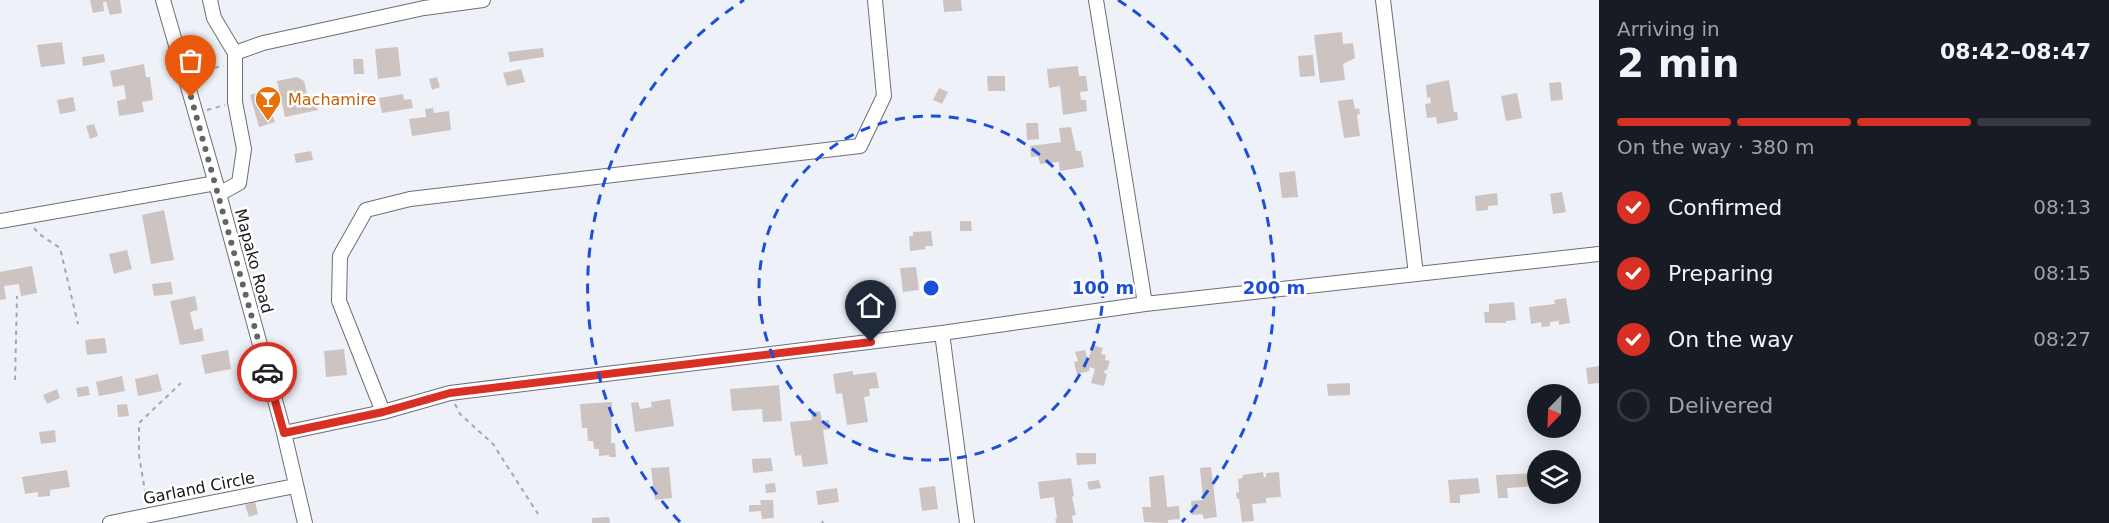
<!DOCTYPE html>
<meta charset="utf-8">
<style>
:root{--surface:#171b24;--page:#242831;--text:#f1f3f6;--muted:#9ea1a6;--line:#363941;--accent:#d93025}
body{margin:0;font-family:"DejaVu Sans",sans-serif;background:var(--page);color:var(--text);height:100vh;display:flex;flex-direction:column;font-size:22px;white-space:nowrap}
*{box-sizing:border-box;margin:0}
p{font-size:20px;color:var(--muted)}
.icon{flex:none;width:33px;height:33px;fill:none;stroke:currentColor;stroke-width:2;stroke-linecap:round;stroke-linejoin:round}
.map{position:relative;flex:1;overflow:hidden}
.sheet{display:flex;flex-direction:column;background:var(--surface);width:510px}
.sheet>*{flex:none}
.needle{width:39px;rotate:203deg}
.tools{position:absolute;left:1527px;top:384px;display:grid;gap:12px}
.tools a{display:grid;place-items:center;width:54px;height:54px;border-radius:50%;background:var(--surface);box-shadow:0 3px 15px #0003;font-size:30px}
.pin{position:absolute;display:grid;place-items:center;width:51px;height:51px;color:#fff;margin:-62px -26px;border-radius:50% 50% 50% 0;rotate:-45deg;box-shadow:0 0 6px #0007}
.pin .icon{rotate:45deg}
.courier{position:absolute;display:grid;place-items:center;width:60px;height:60px;margin:-30px;border:4px solid #d93025;border-radius:50%;background:#fff;color:#222;box-shadow:0 2px 8px #0007}
.head em{font-style:normal;font-weight:700}
.head div{display:flex;flex-direction:column-reverse}
.head{display:flex;align-items:center;justify-content:space-between;height:102px;padding:0 18px}
h1{font-size:39px;font-weight:700;line-height:45px}
.bar{display:grid;grid-template-columns:repeat(4,1fr);gap:9px 6px;align-content:center;height:72px;padding:0 18px}
.bar i{height:8px;border-radius:4px;background:var(--line)}
.bar .active{background:var(--accent)}
.bar p{grid-column:span 4}
ol{padding:0 18px;list-style:none}
li{display:flex;align-items:center;gap:18px;height:66px}
li p{margin-inline-start:auto}
li .icon{padding:6px;border-radius:50%;background:var(--accent);color:#fff;stroke-width:4}
li:last-child{color:var(--muted)}
li i{width:33px;height:33px;border:3px solid var(--line);border-radius:50%}
main{display:flex;flex:1;min-height:0}
.map>svg:first-child{display:block}
.building{fill:#cdc4c1}
.lines{fill:none;stroke-linecap:round;stroke-linejoin:round}
.minor-casing{stroke:#6c6f75;stroke-width:16}
.path{stroke:#a5a7ad;stroke-width:2;stroke-dasharray:4.5 4.5;stroke-linecap:butt}
.minor{stroke:#fff;stroke-width:14}
.done{stroke:#636468;stroke-width:6;stroke-dasharray:0 10.8}
.route{stroke:#d93025;stroke-width:8}
.ring{fill:none;stroke:#1d4ed8;stroke-width:3;stroke-dasharray:10 8}
.labels{text-anchor:middle;dominant-baseline:central;stroke-width:5;stroke-linejoin:round;paint-order:stroke}
.food-label{font-size:16px;fill:#c56008;stroke:#fff;text-anchor:start}
.street-label{font-size:16px;fill:#18181b;stroke:#fff}
.centre{fill:#1d4ed8;stroke:#fff;stroke-width:3}
.ring-label{font-size:18px;text-anchor:middle;font-weight:bold;fill:#1d4ed8;stroke:#fff;stroke-width:5;stroke-linejoin:round;paint-order:stroke}
</style>
<main>
<div class="map">
<svg width="1599" height="523" viewBox="0 0 1599 523">
<rect width="100%" height="100%" fill="#eef1f8"/>
<path class="building" d="M90,0H120L122,13L110,15L106,2H103L104,11L93,13Z
M943,0H961L962,11L944,12Z
M1342,32L1343,44L1353,43L1355,58L1343,64L1345,80L1320,83L1314,35Z
M62,42L65,64L41,67L37,45Z
M398,47L401,76L378,79L375,49Z
M543,48L544,57L510,62L508,52Z
M104,54L105,62L83,66L82,57Z
M1313,55L1315,76L1300,77L1298,56Z
M353,59H363L364,74H354Z
M144,64L146,77H150L153,100L142,102L144,112L119,116L117,101L126,99L124,85L113,87L110,71Z
M1078,66L1079,76H1086L1088,91L1080,92L1081,100H1086L1087,111L1063,115L1060,86L1049,88L1047,69Z
M521,69L525,82L507,86L503,73Z
M987,76H1005V91H988Z
M297,77L304,81L309,102L315,100L318,110L285,117L277,81Z
M437,77L440,87L432,90L429,79Z
M1449,80L1454,112H1457L1458,120L1437,124L1436,117L1427,118L1425,104L1431,103L1430,97L1427,98L1426,85Z
M1561,82L1563,100L1551,101L1549,83Z
M939,88L948,92L942,104L933,100Z
M265,90L275,122L259,127L250,95Z
M1517,93L1522,118L1506,121L1501,96Z
M403,94L404,100L411,99L413,108L382,113L379,98Z
M73,97L76,111L60,114L57,100Z
M1353,99L1355,109L1359,108L1360,114L1357,115L1360,136L1344,138L1338,101Z
M433,108L434,113L449,111L451,130L412,136L409,119L426,117L425,109Z
M1026,123H1038L1039,139L1027,140Z
M94,124L98,136L90,139L86,126Z
M1071,127L1076,151H1081L1084,167L1060,171L1059,162L1040,164L1038,156L1031,157L1030,146L1061,142L1059,128Z
M311,151L313,160L296,163L294,154Z
M1295,171L1298,197L1282,198L1279,173Z
M1562,192L1566,212L1553,214L1550,194Z
M1497,193L1498,205L1488,206V210L1476,211L1475,196Z
M164,210L174,260L151,264L142,215Z
M960,221H971L972,231H960Z
M931,231L933,246H925L926,249L910,251L909,236H913V232Z
M127,250L132,269L114,274L109,254Z
M32,266L37,293L21,296L19,284L4,286L6,299L0,300V272Z
M916,267L919,290L903,292L900,268Z
M171,282L173,294L154,296L152,284Z
M195,296L198,310L190,312L194,330L202,328L204,341L180,345L170,301Z
M1566,298L1570,323L1559,325V321L1550,322V326L1542,327L1541,322L1531,324L1529,307L1555,304L1554,300Z
M1514,302L1516,320L1506,321V323H1485L1484,312H1489V304Z
M105,338L107,353L87,355L85,340Z
M1093,345L1103,348L1101,354L1106,355L1105,360L1110,361L1107,370H1105L1104,373L1107,374L1104,386L1091,383L1095,369L1090,367L1089,371L1077,374L1074,362L1078,361L1075,352L1085,350L1088,360Z
M344,349L347,375L326,377L324,351Z
M228,350L231,369L205,374L201,355Z
M1599,366V383L1588,384L1586,368Z
M853,371V375L876,372L879,388L869,389L870,396L864,397L868,422L847,425L842,393L836,394L833,374Z
M158,374L162,391L138,396L135,379Z
M122,376L125,391L99,396L96,382Z
M1350,383V395L1328,396L1327,384Z
M779,385L782,421L763,422L762,409L732,411L730,389Z
M88,386L90,395L78,397L76,388Z
M57,389L60,398L47,404L43,395Z
M670,399L674,426L635,432L631,403L638,402L640,409L652,407L651,402Z
M612,402L611,443H615L616,457H609V455L599,456V449H594L593,441H588L587,428H582L580,404Z
M127,404L129,416L118,417L117,405Z
M820,411L822,421L829,420L830,429L823,430L828,464L803,467L801,455L795,456L790,422L812,420L811,412Z
M55,430L56,442L41,444L39,432Z
M1076,453H1096V464L1077,465Z
M771,458L773,471L753,473L752,459Z
M669,467L672,498L655,500L651,468Z
M1211,467L1217,517L1204,519L1202,514L1192,515L1191,501L1203,500L1200,468Z
M67,470L70,487L50,490V496L38,497V492L25,494L22,477Z
M1263,472L1264,478L1266,476V473L1279,472L1281,497L1266,498V503L1252,504L1254,521L1242,522L1239,499H1237L1236,493L1239,492L1238,479L1242,478L1243,475Z
M1536,473L1537,486L1507,488L1508,498H1498L1496,475Z
M1164,475L1167,507L1179,506L1180,519L1168,520V523L1144,522L1142,507H1151L1149,477Z
M1071,478L1074,496L1072,497L1076,515L1072,516L1073,523H1056L1055,519H1057L1054,497L1040,499L1038,482Z
M1478,478L1480,493L1460,495V503H1450L1448,480Z
M1099,480L1101,488L1089,490L1087,482Z
M775,483L776,492L766,493L765,484Z
M935,486L938,509L922,511L919,488Z
M837,488L839,502L818,505L816,491Z
M760,500H773L774,518L762,519L761,511L749,512V505H761Z
M255,502L258,514L249,517L245,505Z
M609,517L610,523H592V518Z"/>
<g class="lines">
<g class="minor-casing">
<path id="minor" d="M163,0L219,194L284,433L305,523
M210,0L214,18L235,53
M1096,0L1145,304
M1383,0L1416,274
M219,194L239,183L244,149L235,102V53L263,43L424,8L483,0
M0,221L216,183
M942,333L967,523
M383,412L339,301L340,256L366,210L410,199L860,146L884,96L875,0
M284,433L383,412L450,393L942,333L1145,304L1599,254
M110,523L295,486"/>
</g>
<path class="path" d="M197,69L202,70L224,66
M207,110L225,105
M34,228L39,234L60,248L78,324
M15,380L17,296
M455,404L460,414L493,444L538,514
M147,503L139,455V423L181,383
M822,521L823,523"/>
<use href="#minor" class="minor"/>
</g>
<g class="lines">
<path class="done" d="M191,97L267,372"/>
<path class="route" d="M267,372L284,433L383,412L450,393L871,342"/>
</g>
<g class="ring">
<circle cx="931" cy="288" r="172"/>
<path d="M680 522A343 343 0 0 1 744 0M1118 0A343 343 0 0 1 1182 522"/>
</g>
<defs>
<g id="bar-pin" transform="scale(1.35)"><path d="M0 17L-7.5 6A9.5 9.5 0 1 1 7.5 6Z" fill="#e8710a" stroke="#fff"/><path d="M-6-5H6L.8 .8V4.5H3.5V6h-7V4.5H-.8V.8Z" fill="#fff"/></g>
</defs>
<g fill-rule="evenodd">
<use href="#bar-pin" x="268" y="99"/>
</g>
<g class="labels">
<g class="food-label">
<text x="288" y="99">Machamire</text>
</g>
<g class="street-label">
<text transform="translate(254 261) rotate(75)">Mapako Road</text>
<text transform="translate(199 488) rotate(-11)">Garland Circle</text>
</g>
</g>
<circle cx="931" cy="288" r="9" class="centre"/>
<g class="ring-label">
<text x="1103" y="294">100 m</text>
<text x="1274" y="294">200 m</text>
</g>
</svg>
<div class="tools">
<a><svg class="needle" viewBox="-14 -14 28 28"><path d="M0-13l5 13h-10z" fill="#e53935"/><path d="M0 13l5-13h-10z" fill="#9ea1a6"/></svg></a>
<a><svg class="icon" aria-label="layers" viewBox="0 0 24 24"><path d="M12 4l9 5-9 5-9-5zM3 14l9 5 9-5"/></svg></a>
</div>
<div class="pin" style="left:191px;top:97px;background:#ea580c"><svg class="icon" aria-label="bag" viewBox="0 0 24 24"><path d="M5 8h14l-1 12H6zM9 8a3 3 0 0 1 6 0"/></svg></div>
<div class="pin" style="left:871px;top:342px;background:#1f2937"><svg class="icon" aria-label="home" viewBox="0 0 24 24"><path d="M3 11l9-7 9 7M6 9v11h12V9"/></svg></div>
<div class="courier" style="left:267px;top:372px"><svg class="icon" aria-label="car" viewBox="0 0 24 24"><path d="M5 17H2v-5l4-1 3-4h7l3 4 3 1v5h-3M9 17h6M6 11h13"/><circle cx="7" cy="17" r="2"/><circle cx="17" cy="17" r="2"/></svg></div>
</div>
<section class="sheet">
<div class="head"><div><h1>2 min</h1><p>Arriving in</p></div><em>08:42–08:47</em></div>
<div class="bar"><i class="active"></i><i class="active"></i><i class="active"></i><i></i><p>On the way · 380 m</p></div>
<ol>
<li><svg class="icon" aria-label="check" viewBox="0 0 24 24"><path d="M5 12l5 5 9-10"/></svg>Confirmed<p>08:13</p></li>
<li><svg class="icon" aria-label="check" viewBox="0 0 24 24"><path d="M5 12l5 5 9-10"/></svg>Preparing<p>08:15</p></li>
<li><svg class="icon" aria-label="check" viewBox="0 0 24 24"><path d="M5 12l5 5 9-10"/></svg>On the way<p>08:27</p></li>
<li><i></i>Delivered</li>
</ol>
</section>
</main>
